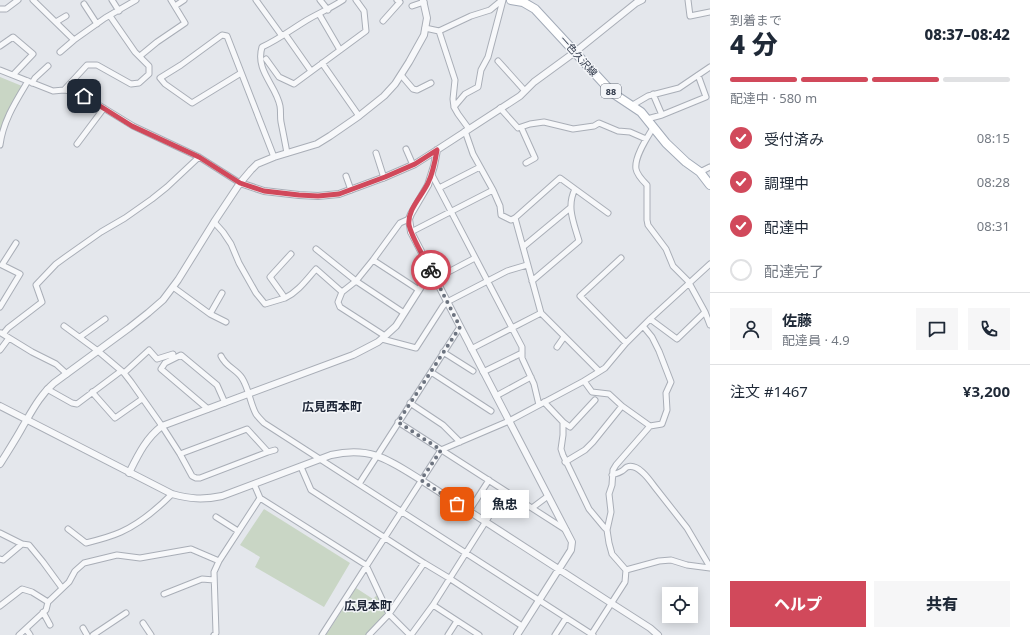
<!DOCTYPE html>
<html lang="ja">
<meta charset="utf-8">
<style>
:root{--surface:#fff;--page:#f6f6f7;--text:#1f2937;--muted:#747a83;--line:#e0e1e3;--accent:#d1495b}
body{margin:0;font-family:"Noto Sans","Noto Sans JP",sans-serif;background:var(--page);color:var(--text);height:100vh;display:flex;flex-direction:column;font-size:15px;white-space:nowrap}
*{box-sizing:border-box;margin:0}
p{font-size:13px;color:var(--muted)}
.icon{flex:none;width:22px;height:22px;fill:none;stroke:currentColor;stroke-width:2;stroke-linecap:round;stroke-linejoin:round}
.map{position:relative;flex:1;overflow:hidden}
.sheet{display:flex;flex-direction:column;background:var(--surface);width:320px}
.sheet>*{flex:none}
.buttons{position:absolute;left:662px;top:587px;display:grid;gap:8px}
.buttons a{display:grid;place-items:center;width:36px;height:36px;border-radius:0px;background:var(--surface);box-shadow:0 2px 10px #0003;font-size:20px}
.pin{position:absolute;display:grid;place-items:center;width:34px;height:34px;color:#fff;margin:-17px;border-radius:8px;box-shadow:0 2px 6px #0006}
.courier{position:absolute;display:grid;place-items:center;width:40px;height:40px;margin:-20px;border:3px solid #d1495b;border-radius:50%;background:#fff;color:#222;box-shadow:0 1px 5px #0007}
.bubble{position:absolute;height:28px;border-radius:0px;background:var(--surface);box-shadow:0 2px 10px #0003;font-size:13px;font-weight:800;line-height:28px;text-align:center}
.headline em{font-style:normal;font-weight:800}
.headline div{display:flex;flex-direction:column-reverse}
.headline{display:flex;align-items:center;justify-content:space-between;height:68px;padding:0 20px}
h1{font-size:26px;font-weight:800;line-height:30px}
.bar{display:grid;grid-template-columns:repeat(4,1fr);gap:6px 4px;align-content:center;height:48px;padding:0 20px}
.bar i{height:5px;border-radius:3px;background:var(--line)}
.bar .current{background:var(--accent)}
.bar p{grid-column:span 4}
.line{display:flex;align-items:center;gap:10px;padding:0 20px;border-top:1px solid var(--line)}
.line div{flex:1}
.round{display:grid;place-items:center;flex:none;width:42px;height:42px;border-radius:0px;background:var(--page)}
ol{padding:0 20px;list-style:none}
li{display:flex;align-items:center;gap:12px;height:44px}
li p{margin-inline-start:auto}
li .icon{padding:4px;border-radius:50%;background:var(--accent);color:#fff;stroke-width:4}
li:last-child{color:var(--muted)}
li i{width:22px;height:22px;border:2px solid var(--line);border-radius:50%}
.cta{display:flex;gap:8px;margin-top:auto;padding:8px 20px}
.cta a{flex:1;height:46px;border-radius:0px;background:var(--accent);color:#fff;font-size:16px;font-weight:800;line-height:46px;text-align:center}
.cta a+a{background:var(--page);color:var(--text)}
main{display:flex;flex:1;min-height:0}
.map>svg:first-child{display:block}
.green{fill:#c9d6c5}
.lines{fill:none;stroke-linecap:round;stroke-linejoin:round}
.minor-casing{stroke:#a9aeb7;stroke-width:7}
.tertiary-casing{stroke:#a9aeb7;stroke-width:8}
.primary-casing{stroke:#a3abb8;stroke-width:10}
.minor{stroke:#f7f8fa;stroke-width:5}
.tertiary{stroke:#f7f8fa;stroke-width:6}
.primary{stroke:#fff;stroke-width:8}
.done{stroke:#6c737f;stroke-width:4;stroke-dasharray:0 7.2}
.route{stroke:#d1495b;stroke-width:5}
.labels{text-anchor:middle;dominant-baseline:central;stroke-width:3;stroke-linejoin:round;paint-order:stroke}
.shield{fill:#f4f6f9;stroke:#676e7b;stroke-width:1}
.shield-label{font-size:9px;font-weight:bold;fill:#2b3445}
.street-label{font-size:10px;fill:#2b3445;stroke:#f4f6f9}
.quarter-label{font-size:12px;font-weight:bold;fill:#1d2536;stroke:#f4f6f9}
</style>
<main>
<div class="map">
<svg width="710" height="635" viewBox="0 0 710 635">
<rect width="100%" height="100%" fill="#e4e7ec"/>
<path class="green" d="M0,77L22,86L8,111L0,132Z
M264,509L350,563L324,607L255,567L260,557L240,545Z
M356,588L373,599L377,595L385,613V615L366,635H326Z"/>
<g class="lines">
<g class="minor-casing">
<path id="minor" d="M33,0L74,40L105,18L136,0
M112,0L119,11
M256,0L282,36
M320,0L328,10
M688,0L690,16L710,12
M84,4L97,24
M175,6L184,0
M412,6L424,2
M0,9H6L18,0
M319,14L340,50
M383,21L400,2L397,0
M56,22L66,16
M425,28L439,31L455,80L453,99L454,107L458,114L469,129
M439,31L471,16L490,10L502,0
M285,34L311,71
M0,46L13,37L33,54L13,75
M60,52L74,40
M140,56L157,42L185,23L171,0
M266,59L279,77L294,84L366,31L364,11L356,0
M498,61L525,91
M322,63L359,116
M0,70L53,91L64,90L77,92L84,96L133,126L199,157L240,183
M241,73L192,103L165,84L160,78L181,65L222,35L227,36L274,157
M401,75L413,89L417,90L431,83
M32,83L35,78L48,66
M64,90L87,65H97L131,84L139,83L149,74V66L135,52L110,16
M653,94L662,115
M631,106L648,96L679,88L710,67
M454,107L465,94L478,87L481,70L488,57L503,0
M500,108L518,128L521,127L535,158L526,163
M647,119L662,115L706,97L698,75
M521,127L530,124L544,122L573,129L594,126L599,123L618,131L630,132L646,139
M653,128C647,138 634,157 636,169C637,175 643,181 647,185V220L648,225L666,249L673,266L688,281L705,312L710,325
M465,131L473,154L493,190L500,206L501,215L511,220L515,218L560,178L575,189C566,207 574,223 579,241L532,281
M77,144L104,108
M0,145C3,121 16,101 28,81
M406,149L413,165
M287,153C285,142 283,132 281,122C280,117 281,111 280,106C276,85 255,71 262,47C278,40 292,29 307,20C319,13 331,8 343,0
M376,153L384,178
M700,172L710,167
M432,175L522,347V358L534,384L539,405
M346,176L351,190
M439,188L480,167
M575,189L608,213
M515,218L541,313L599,371
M214,222L223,232L231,244L239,263L256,293L265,304L285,298
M411,232L493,190
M523,247L570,208
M316,249L356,281L404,313
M291,254L270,277L285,298C298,292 307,279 316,269L342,292
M621,258L580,296L626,343
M373,260L419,290
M435,279L475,258
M173,287L210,314L226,322
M0,307L20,274L2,265L16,243
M210,314L222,293
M650,319L677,339L705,312
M64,326L98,351L124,373L131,382L162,426L180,454L192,476L196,478H200L268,452L275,450
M1,333L32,352L56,364L67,374
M3,334L8,328L42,302L36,285L56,264L67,256L101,232L125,218L152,199L167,187L199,157
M385,336L340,307L338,302L342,292L356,281L373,260L400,223L409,219
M80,337L105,319
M382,339L416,348L443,306L447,302L507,271L527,265
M557,347L564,337
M471,349L541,313
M0,350L9,338
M443,352L473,371
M221,356C226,367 236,369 242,378C249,389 250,403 256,414C258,417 262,421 264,423L593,635
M431,372L491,411
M483,372L522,353
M124,373L149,350L157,359L173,354
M584,381L592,392L609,394L622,406
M47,389L72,403L77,404L121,371
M92,392L115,418L142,399
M496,396L531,377
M544,402L563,422L570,427L595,400
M410,403L443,425L460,442
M208,409L161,369L165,363L181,355L217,385L225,403
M398,422L566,530
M563,422V435L561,449L563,455L589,509L604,527L607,530
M180,454L247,429L268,452
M565,462L585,450L593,442L622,406L650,426
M301,467L311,490L424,563L449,578L522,626
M612,475C615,474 619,473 622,471C624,470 625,468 627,467C638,463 649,479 654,486L687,528L710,567
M254,484L260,498L366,565L389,614L410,635
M359,484L460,327
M532,508L548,496
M469,511L489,480
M216,517L238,531
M68,529L86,543C98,540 110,537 121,532C141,523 157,509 172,494
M0,533L22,544L29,545L43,562L62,588
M0,559L3,560L22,544
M626,570L612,554L609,543L607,530L611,512L609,494L612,485L613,470L616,465L650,426L662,424L667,410L666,393L671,382L659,351L652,337L643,326
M164,594L202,579L214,580
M433,605L479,635
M0,606L22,589L32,592L48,602
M43,612L50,625
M143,623L151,635
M83,628L87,635
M26,629L30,635
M19,635L46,610L48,602L69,582L75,571L84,563L117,555L140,558L191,549L219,561
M93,635L126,613
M214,635L216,633L214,572L219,561L260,498
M322,635L441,450L509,421L584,381L605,368L626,343L650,319L710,264
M369,635L389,614L424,563
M411,635L433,605L505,491
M448,635L457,621
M555,635L566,618
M591,635L625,582L626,570L659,561L671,560L687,565L710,568"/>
</g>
<g class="tertiary-casing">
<path id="tertiary" d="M437,150L434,166L428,185L411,214L409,219L411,232L572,542L571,550L517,635
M240,183L264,191L299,195L318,196L339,194L385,177L415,164L437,150L520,96L534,82L575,52L636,3L642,0
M0,406L172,494C190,499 203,500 222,496L331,455C371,446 389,460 421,480L611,603L650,628L658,635
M0,464C8,451 16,439 23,426C32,411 40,395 54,383L129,328L148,313L163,300L178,280L214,222L240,183L251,170L257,164L274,157L317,144L330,136L359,116L384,96L395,84L409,62L424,35L427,18L423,0
M129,473C138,455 146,438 162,426L353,355L378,342L385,336L396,326L431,271"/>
</g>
<g class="primary-casing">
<path id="primary" d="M511,0L523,2L535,9L609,89L614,94L641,112L666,143L686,162L700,172L710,185"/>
</g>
<use href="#minor" class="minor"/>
<use href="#tertiary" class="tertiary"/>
<use href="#primary" class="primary"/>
</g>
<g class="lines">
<path class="done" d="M431,270L460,327L398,422L441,450L421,480L457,504"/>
<path class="route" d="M84,96L132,126L199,157L240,183L264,191L299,195L318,196L339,194L385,177L415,164L437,150C435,162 433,173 428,183C422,196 407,210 409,225C412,238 424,258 431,270"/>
</g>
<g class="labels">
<rect class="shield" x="601" y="84" width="20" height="14" rx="3"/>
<g class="shield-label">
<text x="611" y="91">88</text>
</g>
<g class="street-label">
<text transform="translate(579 56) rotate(48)">一色久沢線</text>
</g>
<g class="quarter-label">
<text x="332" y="406">広見西本町</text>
<text x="368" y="605">広見本町</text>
</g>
</g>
</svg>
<div class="buttons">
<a><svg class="icon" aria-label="locate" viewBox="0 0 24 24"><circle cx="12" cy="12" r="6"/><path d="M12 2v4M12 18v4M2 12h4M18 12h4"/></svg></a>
</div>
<div class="pin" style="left:457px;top:504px;background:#ea580c"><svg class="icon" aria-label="bag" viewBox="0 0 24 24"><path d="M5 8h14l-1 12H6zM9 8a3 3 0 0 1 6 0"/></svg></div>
<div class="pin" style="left:84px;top:96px;background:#1f2937"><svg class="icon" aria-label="home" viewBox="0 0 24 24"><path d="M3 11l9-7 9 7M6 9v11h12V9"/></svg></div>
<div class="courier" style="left:431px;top:270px"><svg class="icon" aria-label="bike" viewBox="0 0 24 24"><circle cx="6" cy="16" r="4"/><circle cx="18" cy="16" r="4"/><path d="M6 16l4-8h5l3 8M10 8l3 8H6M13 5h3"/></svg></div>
<div class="bubble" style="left:481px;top:490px;width:48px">魚忠</div>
</div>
<section class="sheet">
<div class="headline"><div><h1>4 分</h1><p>到着まで</p></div><em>08:37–08:42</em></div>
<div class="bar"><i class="current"></i><i class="current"></i><i class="current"></i><i></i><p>配達中 · 580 m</p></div>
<ol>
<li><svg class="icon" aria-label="check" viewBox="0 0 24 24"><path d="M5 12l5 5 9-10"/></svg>受付済み<p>08:15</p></li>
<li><svg class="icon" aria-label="check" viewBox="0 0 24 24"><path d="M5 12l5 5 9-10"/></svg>調理中<p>08:28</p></li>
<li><svg class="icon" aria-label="check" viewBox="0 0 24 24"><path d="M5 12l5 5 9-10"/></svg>配達中<p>08:31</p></li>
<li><i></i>配達完了</li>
</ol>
<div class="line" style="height:72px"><a class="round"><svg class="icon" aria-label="person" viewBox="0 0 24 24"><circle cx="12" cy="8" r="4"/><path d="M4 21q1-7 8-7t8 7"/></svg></a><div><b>佐藤</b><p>配達員 · 4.9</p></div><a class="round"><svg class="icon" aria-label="chat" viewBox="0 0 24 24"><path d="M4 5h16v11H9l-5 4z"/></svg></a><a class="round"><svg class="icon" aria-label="phone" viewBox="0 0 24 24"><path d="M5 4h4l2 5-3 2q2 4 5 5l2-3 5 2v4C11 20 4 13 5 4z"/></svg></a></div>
<div class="line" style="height:52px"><div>注文 #1467</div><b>¥3,200</b></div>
<div class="cta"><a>ヘルプ</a><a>共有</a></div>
</section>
</main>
